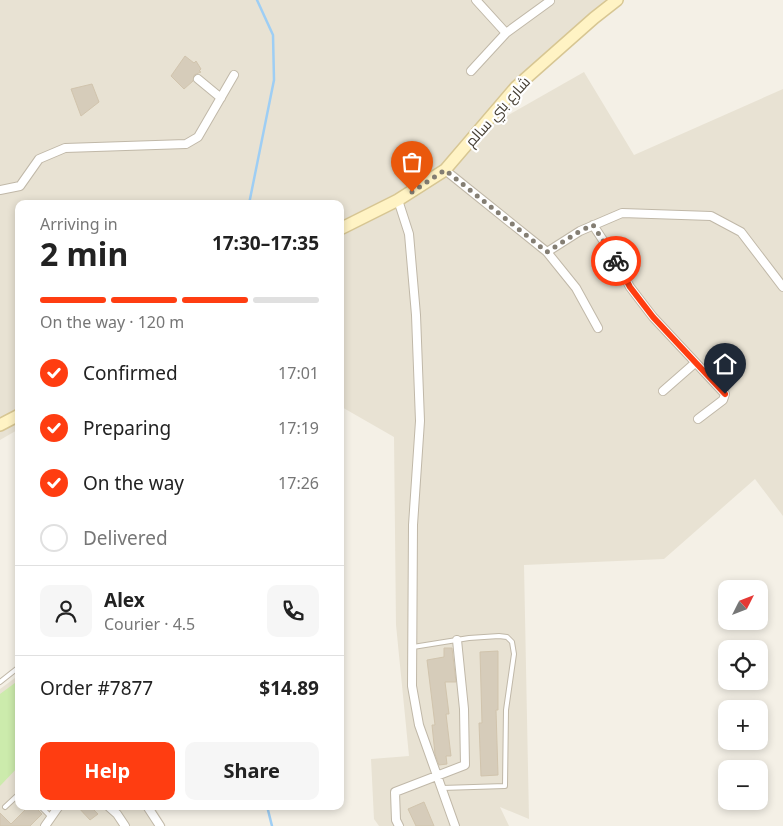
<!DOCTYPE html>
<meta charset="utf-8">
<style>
:root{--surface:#fff;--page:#f6f6f6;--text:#222;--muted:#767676;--line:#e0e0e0;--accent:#ff3d11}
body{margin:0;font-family:"Noto Sans",Cairo,sans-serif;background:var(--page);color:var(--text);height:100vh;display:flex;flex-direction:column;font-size:19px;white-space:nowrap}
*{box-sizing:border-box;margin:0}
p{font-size:16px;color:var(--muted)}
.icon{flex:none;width:28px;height:28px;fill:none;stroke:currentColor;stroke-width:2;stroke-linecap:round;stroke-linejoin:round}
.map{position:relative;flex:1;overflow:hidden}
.details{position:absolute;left:15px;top:200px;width:329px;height:610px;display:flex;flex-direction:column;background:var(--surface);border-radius:10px;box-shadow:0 2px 8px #0003}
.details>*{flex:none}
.needle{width:32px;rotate:48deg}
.fabs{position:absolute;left:718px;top:580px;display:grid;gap:10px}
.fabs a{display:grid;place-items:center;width:50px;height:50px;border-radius:10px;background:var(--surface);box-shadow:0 2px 8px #0003;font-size:25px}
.pin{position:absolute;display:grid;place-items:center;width:42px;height:42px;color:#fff;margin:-51px -21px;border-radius:50% 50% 50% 0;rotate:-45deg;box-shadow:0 0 5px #0007}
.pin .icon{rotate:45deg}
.courier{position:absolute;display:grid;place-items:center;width:50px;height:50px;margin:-25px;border:4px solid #ff3d11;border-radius:50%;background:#fff;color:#222;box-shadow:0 1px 6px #0007}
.overview em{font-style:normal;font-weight:700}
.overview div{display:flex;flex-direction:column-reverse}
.overview{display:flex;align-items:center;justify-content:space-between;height:85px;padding:0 25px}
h1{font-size:32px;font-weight:700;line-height:38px}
.bar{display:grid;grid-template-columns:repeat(4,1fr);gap:8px 5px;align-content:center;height:60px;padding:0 25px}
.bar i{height:6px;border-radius:4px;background:var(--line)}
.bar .active{background:var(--accent)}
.bar p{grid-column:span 4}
.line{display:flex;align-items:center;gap:12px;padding:0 25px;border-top:1px solid var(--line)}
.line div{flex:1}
.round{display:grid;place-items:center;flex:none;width:52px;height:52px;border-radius:10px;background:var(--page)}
ol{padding:0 25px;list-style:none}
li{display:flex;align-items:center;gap:15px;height:55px}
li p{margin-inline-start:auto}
li .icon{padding:5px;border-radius:50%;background:var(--accent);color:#fff;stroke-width:4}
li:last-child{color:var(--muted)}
li i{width:28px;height:28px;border:2px solid var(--line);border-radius:50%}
.primary-button{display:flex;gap:10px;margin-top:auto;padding:10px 25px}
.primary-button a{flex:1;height:58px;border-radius:10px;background:var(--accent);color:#fff;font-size:20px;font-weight:700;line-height:58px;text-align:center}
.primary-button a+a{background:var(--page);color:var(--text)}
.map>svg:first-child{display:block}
.residential{fill:#e8e2d3}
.green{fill:#ccebac}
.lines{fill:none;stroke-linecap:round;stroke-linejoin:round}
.stream{stroke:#9ecef4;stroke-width:2.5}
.building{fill:#d6ccba;stroke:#d1c4ad}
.lane-casing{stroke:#c0b8a8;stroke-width:6}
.street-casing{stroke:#c0b8a8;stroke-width:10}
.secondary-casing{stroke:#d7c693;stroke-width:14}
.lane{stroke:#fff;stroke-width:4}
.street{stroke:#fff;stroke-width:8}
.secondary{stroke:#fff3c4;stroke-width:11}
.done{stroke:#847e73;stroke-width:5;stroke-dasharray:0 9}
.route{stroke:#ff3d11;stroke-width:6}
.labels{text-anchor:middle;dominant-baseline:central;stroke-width:4.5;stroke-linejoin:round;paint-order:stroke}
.street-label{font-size:15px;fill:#474035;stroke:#fff}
</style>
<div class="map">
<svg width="783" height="826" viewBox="0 0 783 826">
<rect width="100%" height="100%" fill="#f4f0e6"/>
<path class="residential" d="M0,0H606L587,18L484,129L584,72L634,155L783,89V516L755,479L664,559L524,565L529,819L500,807L509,826H379L374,819L371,759L409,756L396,625L394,437L340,406V238L388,201L340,226V204H19V429L0,440Z
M19,675V806H154L166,826H0V689Z"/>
<path class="green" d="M19,680V766L0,786V694Z"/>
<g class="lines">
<path class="stream" d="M249,204L274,80L273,35L257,0
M267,806L272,826"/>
</g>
<path class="building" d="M185,56L194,63L196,61L201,69L199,71L201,72L194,75L193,81L184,89L171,76Z
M92,84L99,102L81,116L71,89Z
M444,648H452L456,682H445L449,714H446L451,756H446L447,764L439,765L435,754L432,725H435L427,660L444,657Z
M498,651V710H496L498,775L481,776L479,723H482L480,652Z
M424,802L434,826H416L408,809Z
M29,806H34L42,814L30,826H0V813L11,824Z
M77,806H90L98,814L90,820Z"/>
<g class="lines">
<g class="lane-casing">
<path id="lane" d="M413,647L469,638L499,636L507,637L512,642L514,654L506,710L505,786L442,788
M0,682L19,667
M40,806L51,817
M5,807L19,794"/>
</g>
<g class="street-casing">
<path id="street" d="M506,33L550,1
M471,71L506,33L476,0
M198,79L221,98
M445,170L547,252L576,288L598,328
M0,190L20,186L39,159L65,148L186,144L198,137L234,75
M398,200L409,234L416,315L420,421L413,525L412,686L419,725L455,826
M593,225L614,257L630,287L653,317L725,394L723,400L698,419
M547,252L580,231L622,213L711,216L741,232L783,287
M663,391L695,363
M108,806L117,814L125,826
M147,806L160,826
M45,826L59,806
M399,826L396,820L395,792L465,765L464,709L457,640"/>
</g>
<g class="secondary-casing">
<path id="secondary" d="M340,229L398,200L445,170L516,87L594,18L617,0
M0,425L19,415"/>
</g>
<use href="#lane" class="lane"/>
<use href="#street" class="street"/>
<use href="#secondary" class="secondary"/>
</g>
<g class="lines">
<path class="done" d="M412,192L445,170L547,252L580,231L593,225L616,261"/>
<path class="route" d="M616,261L630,287L653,317L725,394"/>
</g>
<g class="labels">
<g class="street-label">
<text transform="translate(497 111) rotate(-48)">شارع بني سالم</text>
</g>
</g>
</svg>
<div class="fabs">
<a><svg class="needle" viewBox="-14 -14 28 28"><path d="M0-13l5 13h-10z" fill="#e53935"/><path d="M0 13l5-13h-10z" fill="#767676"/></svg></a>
<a><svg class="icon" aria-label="locate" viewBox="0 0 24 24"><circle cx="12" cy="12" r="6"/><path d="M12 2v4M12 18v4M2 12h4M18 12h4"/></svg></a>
<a>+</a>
<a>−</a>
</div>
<div class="pin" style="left:412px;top:192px;background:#ea580c"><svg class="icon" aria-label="bag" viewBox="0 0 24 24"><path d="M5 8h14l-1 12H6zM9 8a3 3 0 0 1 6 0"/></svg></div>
<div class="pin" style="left:725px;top:394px;background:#1f2937"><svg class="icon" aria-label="home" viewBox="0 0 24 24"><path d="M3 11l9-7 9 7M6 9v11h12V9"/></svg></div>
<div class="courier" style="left:616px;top:261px"><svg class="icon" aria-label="bike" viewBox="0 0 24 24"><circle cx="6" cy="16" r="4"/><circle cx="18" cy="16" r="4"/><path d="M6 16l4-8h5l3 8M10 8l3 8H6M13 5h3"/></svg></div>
<section class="details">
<div class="overview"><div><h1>2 min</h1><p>Arriving in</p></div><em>17:30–17:35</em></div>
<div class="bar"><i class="active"></i><i class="active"></i><i class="active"></i><i></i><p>On the way · 120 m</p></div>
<ol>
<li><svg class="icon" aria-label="check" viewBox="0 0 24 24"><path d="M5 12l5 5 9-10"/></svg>Confirmed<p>17:01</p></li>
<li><svg class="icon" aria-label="check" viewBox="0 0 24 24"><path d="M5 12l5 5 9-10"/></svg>Preparing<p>17:19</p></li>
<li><svg class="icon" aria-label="check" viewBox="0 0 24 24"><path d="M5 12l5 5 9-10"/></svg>On the way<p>17:26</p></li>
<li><i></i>Delivered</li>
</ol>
<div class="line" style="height:90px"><a class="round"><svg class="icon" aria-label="person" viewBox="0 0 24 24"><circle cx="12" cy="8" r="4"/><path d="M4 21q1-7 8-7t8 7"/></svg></a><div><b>Alex</b><p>Courier · 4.5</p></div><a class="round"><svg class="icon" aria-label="phone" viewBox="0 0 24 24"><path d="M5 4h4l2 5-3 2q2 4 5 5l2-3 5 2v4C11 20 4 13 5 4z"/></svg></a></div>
<div class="line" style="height:65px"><div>Order #7877</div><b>$14.89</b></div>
<div class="primary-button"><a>Help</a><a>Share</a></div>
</section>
</div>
